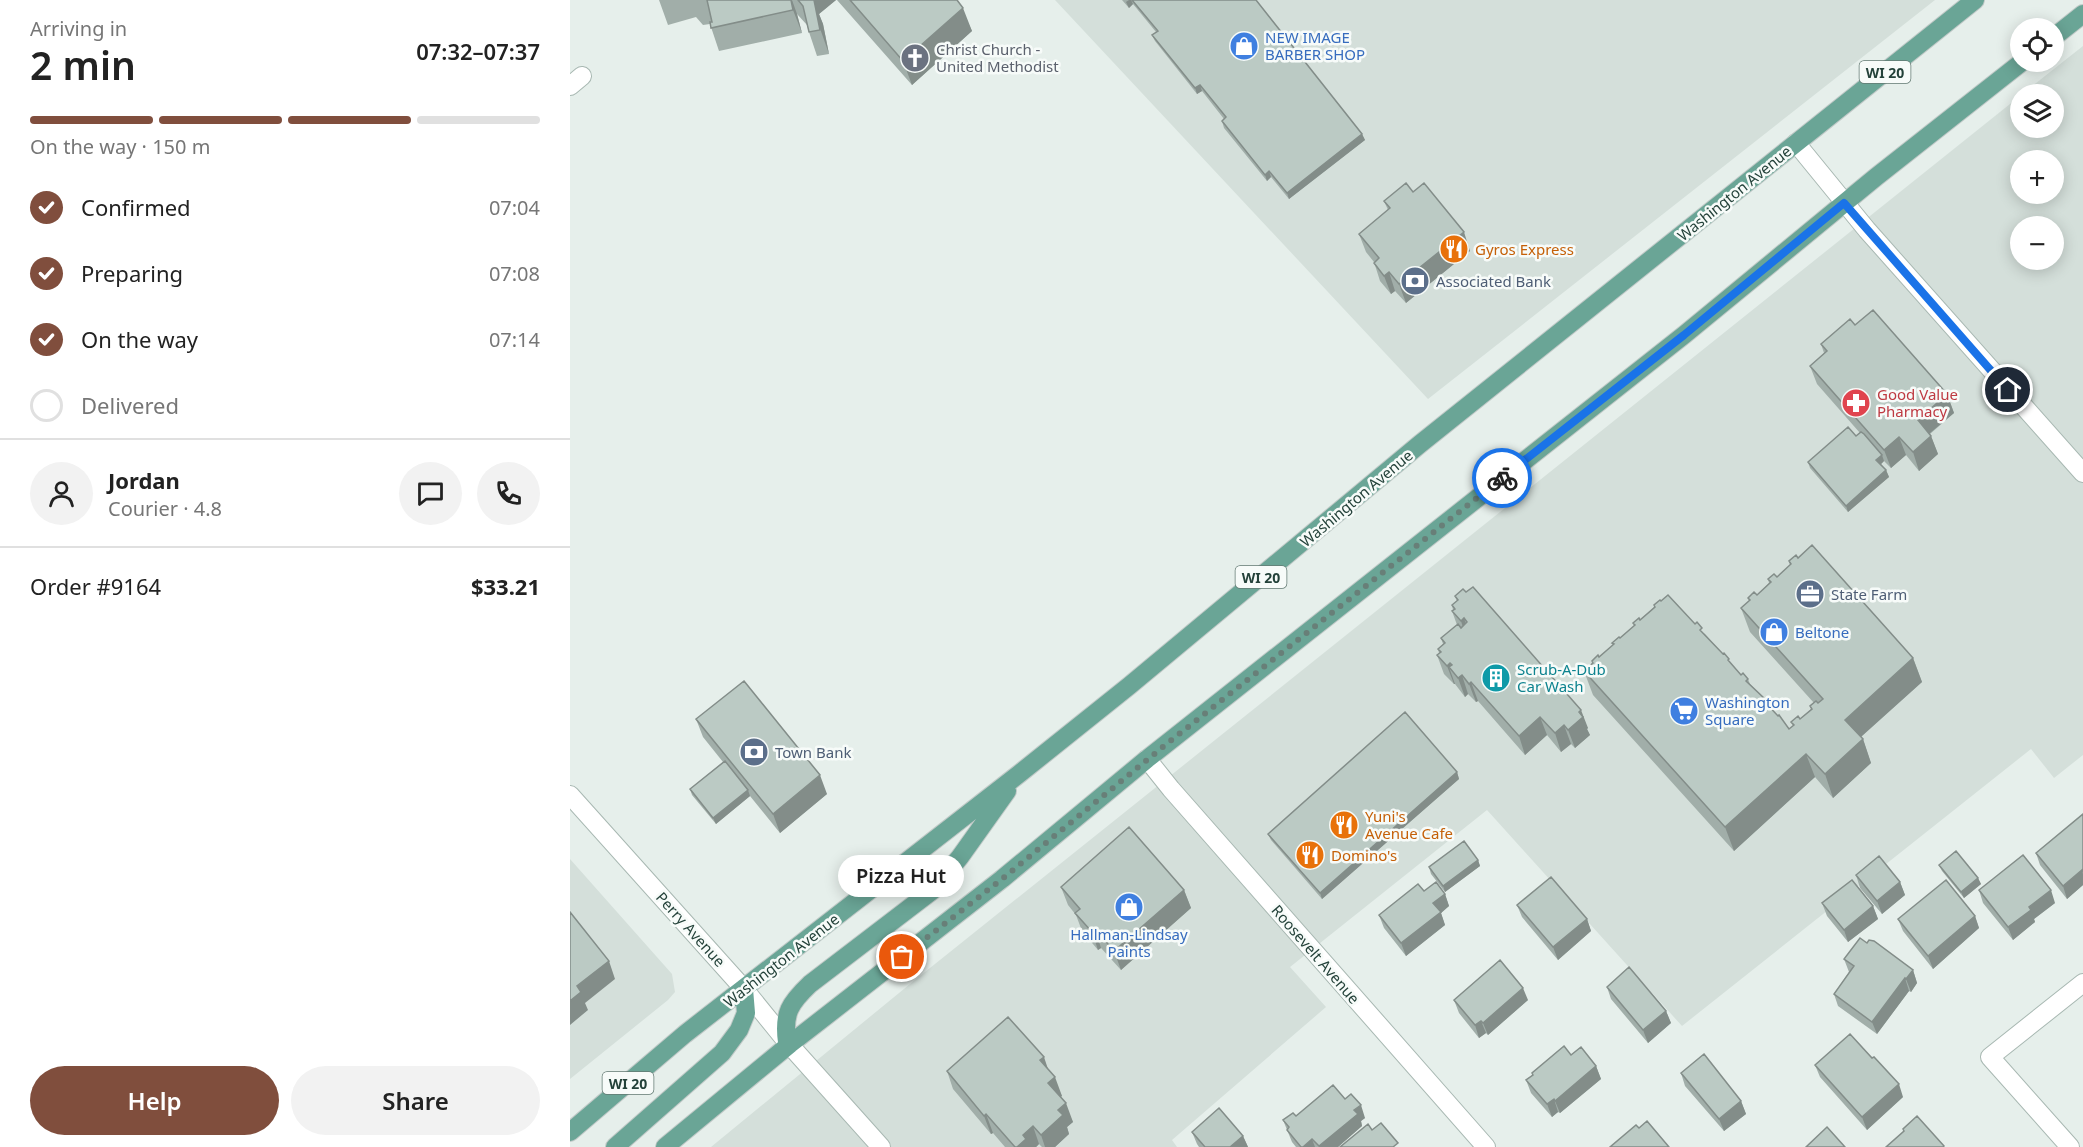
<!DOCTYPE html>
<meta charset="utf-8">
<style>
:root{--surface:#fff;--page:#f2f2f2;--text:#222;--muted:#767676;--line:#e0e0e0;--accent:#804e3d}
body{margin:0;font-family:"Noto Sans",sans-serif;background:var(--page);color:var(--text);height:100vh;display:flex;flex-direction:column;font-size:22px;white-space:nowrap}
*{box-sizing:border-box;margin:0}
p{font-size:20px;color:var(--muted)}
.icon{flex:none;width:33px;height:33px;fill:none;stroke:currentColor;stroke-width:2;stroke-linecap:round;stroke-linejoin:round}
.map{position:relative;flex:1;overflow:hidden}
.panel{display:flex;flex-direction:column;background:var(--surface);width:570px}
.panel>*{flex:none}
.controls{position:absolute;left:1440px;top:18px;display:grid;gap:12px}
.controls a{display:grid;place-items:center;width:54px;height:54px;border-radius:50%;background:var(--surface);box-shadow:0 3px 15px #0003;font-size:30px}
.pin{position:absolute;display:grid;place-items:center;width:51px;height:51px;color:#fff;margin:-26px;border:3px solid #fff;border-radius:50%;box-shadow:0 2px 6px #0007}
.courier{position:absolute;display:grid;place-items:center;width:60px;height:60px;margin:-30px;border:4px solid #1a73e8;border-radius:50%;background:#fff;color:#222;box-shadow:0 2px 8px #0007}
.bubble{position:absolute;height:42px;border-radius:21px;background:var(--surface);box-shadow:0 3px 15px #0003;font-size:20px;font-weight:600;line-height:42px;text-align:center}
.overview em{font-style:normal;font-weight:600}
.overview div{display:flex;flex-direction:column-reverse}
.overview{display:flex;align-items:center;justify-content:space-between;height:102px;padding:0 30px}
h1{font-size:39px;font-weight:600;line-height:45px}
.bar{display:grid;grid-template-columns:repeat(4,1fr);gap:9px 6px;align-content:center;height:72px;padding:0 30px}
.bar i{height:8px;border-radius:4px;background:var(--line)}
.bar .selected{background:var(--accent)}
.bar p{grid-column:span 4}
.line{display:flex;align-items:center;gap:15px;padding:0 30px;border-top:2px solid var(--line)}
.line div{flex:1}
.round{display:grid;place-items:center;flex:none;width:63px;height:63px;border-radius:32px;background:var(--page)}
ol{padding:0 30px;list-style:none}
li{display:flex;align-items:center;gap:18px;height:66px}
li p{margin-inline-start:auto}
li .icon{padding:6px;border-radius:50%;background:var(--accent);color:#fff;stroke-width:4}
li:last-child{color:var(--muted)}
li i{width:33px;height:33px;border:3px solid var(--line);border-radius:50%}
.primary-button{display:flex;gap:12px;margin-top:auto;padding:12px 30px}
.primary-button a{flex:1;height:69px;border-radius:36px;background:var(--accent);color:#fff;font-size:24px;font-weight:600;line-height:69px;text-align:center}
.primary-button a+a{background:var(--page);color:var(--text)}
main{display:flex;flex:1;min-height:0}
.map>svg:first-child{display:block}
.built{fill:#d4dfda;fill-rule:evenodd}
.lines{fill:none;stroke-linecap:round;stroke-linejoin:round}
.street-casing{stroke:#a8b8b2;stroke-width:20}
.primary-casing{stroke:#c2cac8;stroke-width:20}
.street{stroke:#fff;stroke-width:18}
.primary{stroke:#6aa596;stroke-width:18}
.wall{fill:#a1aea9}
.shaded-wall{fill:#838d89}
.building{fill:#bbcac4;stroke:#838d89;stroke-width:1.5}
.done{stroke:#687f78;stroke-width:6;stroke-dasharray:0 10.8}
.route{stroke:#1a73e8;stroke-width:8}
.labels{text-anchor:middle;dominant-baseline:central;stroke-width:5;stroke-linejoin:round;paint-order:stroke}
.shield{fill:#f7fbf9;stroke:#637a73;stroke-width:1.5}
.shield-label{font-size:14px;font-weight:bold;fill:#24423a}
.shop-label{font-size:15px;fill:#366cbe;stroke:#f7fbf9;text-anchor:start}
.worship-label{font-size:15px;fill:#5b616d;stroke:#f7fbf9;text-anchor:start}
.street-label{font-size:15px;fill:#24423a;stroke:#f7fbf9}
.food-label{font-size:15px;fill:#c56008;stroke:#f7fbf9;text-anchor:start}
.service-label{font-size:15px;fill:#4e5e75;stroke:#f7fbf9;text-anchor:start}
.health-label{font-size:15px;fill:#be3a42;stroke:#f7fbf9;text-anchor:start}
.culture-label{font-size:15px;fill:#0d838f;stroke:#f7fbf9;text-anchor:start}
</style>
<main>
<section class="panel">
<div class="overview"><div><h1>2 min</h1><p>Arriving in</p></div><em>07:32–07:37</em></div>
<div class="bar"><i class="selected"></i><i class="selected"></i><i class="selected"></i><i></i><p>On the way · 150 m</p></div>
<ol>
<li><svg class="icon" aria-label="check" viewBox="0 0 24 24"><path d="M5 12l5 5 9-10"/></svg>Confirmed<p>07:04</p></li>
<li><svg class="icon" aria-label="check" viewBox="0 0 24 24"><path d="M5 12l5 5 9-10"/></svg>Preparing<p>07:08</p></li>
<li><svg class="icon" aria-label="check" viewBox="0 0 24 24"><path d="M5 12l5 5 9-10"/></svg>On the way<p>07:14</p></li>
<li><i></i>Delivered</li>
</ol>
<div class="line" style="height:108px"><a class="round"><svg class="icon" aria-label="person" viewBox="0 0 24 24"><circle cx="12" cy="8" r="4"/><path d="M4 21q1-7 8-7t8 7"/></svg></a><div><b>Jordan</b><p>Courier · 4.8</p></div><a class="round"><svg class="icon" aria-label="chat" viewBox="0 0 24 24"><path d="M4 5h16v11H9l-5 4z"/></svg></a><a class="round"><svg class="icon" aria-label="phone" viewBox="0 0 24 24"><path d="M5 4h4l2 5-3 2q2 4 5 5l2-3 5 2v4C11 20 4 13 5 4z"/></svg></a></div>
<div class="line" style="height:78px"><div>Order #9164</div><b>$33.21</b></div>
<div class="primary-button"><a>Help</a><a>Share</a></div>
</section>
<div class="map">
<svg width="1513" height="1147" viewBox="0 0 1513 1147">
<rect width="100%" height="100%" fill="#e6efeb"/>
<path class="built" d="M485,0H1365L858,399Z
M1513,46V755L1484,778L1461,749L1112,1026L917,810L720,967L756,1007L602,1140L607,1147H141L340,984L1450,96V128H1484V94H1452ZM1450,160H1484V194H1450ZM1450,226H1484V260H1450Z
M0,859L102,974L105,992L98,1000L0,1079Z"/>
<g class="lines">
<g class="street-casing">
<path id="street" d="M0,86L12,76
M1226,143L1297,230L1513,473
M577,759L601,789L916,1147
M0,795L174,989L217,1042L311,1147
M1500,1147L1420,1057L1513,983"/>
</g>
<g class="primary-casing">
<path id="primary" d="M1484,37L1513,14
M217,1042C213,1013 220,1003 240,984L363,890L390,857L437,791
M0,1132L115,1034L449,774L559,686L850,444L1405,0
M45,1147L152,1053L169,1030L176,1013L174,989
M95,1147L220,1044L432,879L577,759L1114,335L1306,177L1452,62"/>
</g>
<use href="#street" class="street"/>
<use href="#primary" class="primary"/>
</g>
<path class="wall" d="M89,0H266L249,14L253,24L259,54L247,56L239,32L237,25L227,14L232,33L149,51L140,24L133,25L126,17L98,25Z
M267,0H387L402,31L342,85Z
M552,0H686L792,134L795,140L719,199L701,177L697,181L654,128L652,121L654,119L632,91L627,94L585,41L582,35L586,32L563,4L559,8Z
M843,192L900,251L836,303L825,291L821,294L810,281L804,262L796,252L789,234L818,210L814,201Z
M1285,325L1377,394L1384,413L1360,434L1361,436L1368,454L1349,471L1336,455L1321,468L1314,461L1311,464L1316,470L1319,477L1278,512L1240,468L1238,462L1286,436L1290,433L1247,384L1240,366L1254,353L1251,344Z
M1219,561L1343,658L1352,682L1291,737L1293,739L1301,763L1263,798L1245,777L1164,851L1023,695L1014,671L1022,663V661L1029,657L1043,645L1042,643L1050,638L1064,626L1063,623L1070,620L1084,607V605L1135,634L1171,675L1178,679L1180,684L1196,700L1198,706L1219,729L1223,726L1221,722L1230,719L1241,709L1240,706L1244,703L1180,632L1171,608L1179,601L1178,598L1187,595L1199,583L1198,579L1207,577L1220,565Z
M885,596L1018,728L1017,729L1020,735L1005,748L1001,744L991,752L977,735L955,755L908,701L906,702L898,694L895,697L885,684H884L874,674L867,655L869,653L868,649L873,644L871,638L887,625L882,611L883,610L882,605L887,601Z
M126,719L257,794L210,833L180,796L146,824L122,795L120,789L153,762L133,737Z
M887,772L889,779L752,899L701,840L698,834Z
M1513,814V885L1497,899L1470,865L1466,853Z
M908,860L910,866L875,892L861,874L859,867Z
M1369,865L1408,878L1411,884L1394,898L1372,871Z
M1286,875L1330,882L1335,895L1312,914L1290,888Z
M491,887L614,890L621,908L551,970L531,948L528,950L512,931L506,915L498,905Z
M1409,890L1485,903L1464,919L1465,922L1443,940L1413,903Z
M854,891L875,894L879,906L871,913L875,925L836,956L814,928L809,915Z
M1252,903L1303,906L1308,919L1278,942L1257,916Z
M947,905L1017,919L1021,931L988,960L952,917Z
M1405,916L1409,928L1363,969L1333,931L1328,919Z
M1297,943L1343,970L1347,983L1341,992L1339,991L1307,1034L1268,1006L1264,994L1279,972L1274,959Z
M1037,987L1096,1011L1101,1023L1078,1043L1041,999Z
M884,1000H958L918,1035L916,1033L909,1038L889,1013Z
M1001,1055L1026,1066L1031,1079L990,1113L988,1112L982,1117L961,1093L956,1080L962,1075V1073Z
M1245,1065L1333,1097L1297,1130L1250,1077Z
M478,1070L492,1096L490,1097L503,1122L497,1127L499,1134L485,1147H472L469,1144L466,1147H435L423,1133L421,1134L383,1089L377,1071Z
M1111,1073L1171,1101L1176,1114L1154,1131L1115,1086Z
M775,1099L795,1118L791,1121L792,1126L768,1147H726L722,1142L713,1120Z
M622,1132L673,1136L678,1147H629L627,1144Z"/>
<path class="shaded-wall" d="M221,0H222L227,14L232,33L223,10Z
M240,0H266L249,14L253,24L259,54Z
M559,0H561L563,4L559,8L556,2Z
M393,8L402,31L342,85L333,61Z
M630,85L632,91L627,94L625,88Z
M792,134L795,140L719,199L717,193Z
M699,171L701,177L697,181L695,175Z
M894,232L900,251L836,303L829,284Z
M819,272L825,291L821,294L814,276Z
M1377,394L1384,413L1354,438L1348,420Z
M1361,436L1368,454L1349,471L1343,452Z
M1329,437L1336,455L1321,468L1314,450Z
M1312,455L1314,461L1309,466L1306,460Z
M1316,470L1319,477L1278,512L1276,506Z
M894,618L900,637L897,640L891,621Z
M1343,658L1352,682L1284,743L1275,720Z
M880,663L884,673L879,667L885,684H884L877,666Z
M892,675L898,694L895,697L888,678Z
M901,682L908,701L906,702L899,684Z
M1011,710L1018,728L1017,729L1020,735L1005,748L998,730Z
M970,717L977,735L955,755L949,736Z
M994,725L1001,744L991,752L985,733Z
M1293,739L1301,763L1263,798L1255,774Z
M1236,754L1245,777L1164,851L1155,827Z
M887,772L889,779L752,899L750,893Z
M250,775L257,794L210,833L203,814Z
M178,790L180,796L146,824L143,818Z
M908,860L910,866L875,892L873,886Z
M1512,870L1513,874V885L1497,899L1493,886Z
M1408,878L1411,884L1394,898L1391,892Z
M1330,882L1335,895L1312,914L1307,901Z
M614,890L621,908L551,970L544,951Z
M1481,890L1485,903L1464,919L1465,922L1443,940L1438,927L1459,907Z
M875,894L879,906L871,913L875,925L836,956L831,943L863,903Z
M1303,906L1308,919L1278,942L1274,930Z
M1405,916L1409,928L1363,969L1358,956Z
M1017,919L1021,931L988,960L983,947Z
M525,929L531,948L528,950L522,932Z
M39,961L45,979L15,1003L18,1010L0,1025V1001L7,986Z
M1343,970L1347,983L1341,992L1336,979Z
M1335,978L1339,991L1307,1034L1302,1022Z
M953,988L958,1000L918,1035L913,1023Z
M1096,1011L1101,1023L1078,1043L1073,1030Z
M911,1021L916,1033L909,1038L905,1025Z
M474,1057L480,1075L470,1060Z
M1026,1066L1031,1079L990,1113L985,1101Z
M485,1077L492,1096L485,1101L478,1083Z
M1329,1084L1333,1097L1297,1130L1292,1117Z
M984,1099L988,1112L982,1117L977,1104Z
M1171,1101L1176,1114L1154,1131L1149,1119Z
M496,1103L503,1122L497,1127L499,1134L485,1147H475L471,1135L488,1110Z
M791,1105L795,1118L791,1121L792,1126L768,1147H749V1146L784,1110Z
M416,1114L423,1133L421,1134L414,1116Z
M463,1126L469,1144L466,1147H447L453,1135Z
M673,1136L678,1147H660Z
M742,1139L745,1147H733Z"/>
<path class="building" d="M137,0H221L223,10L141,28L140,22H142Z
M228,0H244L250,30L239,32L233,6Z
M280,0H387L393,8L333,61Z
M562,0H686L792,134L717,193L699,171L695,175L652,121L656,117L630,85L625,88L582,35L588,31Z
M836,183L843,192L854,183L894,232L829,284L819,272L814,276L804,263L809,258L789,234L820,208L814,201Z
M1303,310L1377,394L1348,420L1361,436L1343,452L1329,437L1314,450L1240,366L1257,351L1251,344L1280,319L1285,325Z
M1278,427L1286,436L1291,432L1294,434L1312,455L1306,460L1316,470L1276,506L1238,462Z
M1242,545L1343,658L1275,720L1293,739L1255,774L1236,754L1155,827L1014,671L1023,663L1022,661L1028,655L1029,657L1044,644L1042,643L1049,637L1050,638L1065,625L1063,623L1069,618L1070,620L1085,607L1084,605L1090,600L1091,601L1098,595L1125,624L1127,622L1132,628L1130,630L1153,654L1154,653L1159,659L1158,660L1171,675L1173,673L1178,679L1176,681L1196,700L1195,702L1208,716L1209,715L1219,729L1224,725L1221,722L1228,716L1230,719L1242,709L1240,706L1246,701L1248,703L1253,699L1171,608L1180,600L1178,598L1184,592L1187,595L1201,582L1198,579L1204,574L1207,577L1221,564L1219,561L1226,555L1228,558Z
M903,587L1011,710L1009,712L1013,717L998,730L994,725L985,733L970,717L949,736L901,682L899,684L892,675L888,678L879,667L882,665L880,663L877,666L867,655L871,652L868,649L875,643L871,638L888,624L891,628L897,622L894,618L891,621L882,611L885,609L882,605L888,600L885,596L893,589L896,592Z
M174,681L250,775L203,814L126,719Z
M835,712L887,772L750,893L698,834Z
M155,761L178,790L143,818L120,789Z
M1513,814V872L1512,870L1493,886L1466,853Z
M559,827L614,890L544,951L525,929L522,932L505,913L510,909L491,887Z
M894,841L908,860L873,886L859,867Z
M1386,851L1408,878L1391,892L1369,865Z
M1453,855L1481,890L1459,907L1461,910L1438,927L1409,890Z
M1309,856L1330,882L1307,901L1286,875Z
M981,877L1017,919L983,947L947,905Z
M1282,880L1303,906L1274,930L1252,903Z
M1376,880L1405,916L1358,956L1328,919Z
M866,882L875,894L863,903L871,912L831,943L809,915L848,884L854,891Z
M0,912L39,961L7,986L11,992L0,1001Z
M1290,938L1297,943L1299,940L1304,941L1343,970L1336,979L1335,978L1302,1022L1264,994L1284,966L1274,959Z
M930,960L953,988L913,1023L911,1021L905,1025L884,1000Z
M1059,967L1096,1011L1073,1030L1037,987Z
M438,1017L474,1057L470,1060L485,1077L478,1083L496,1103L488,1110L493,1115L471,1135L463,1126L453,1135L456,1139L447,1147H445L416,1114L414,1116L377,1071Z
M1280,1034L1302,1058L1304,1057L1329,1084L1292,1117L1245,1065Z
M994,1046L1001,1055L1011,1047L1026,1066L985,1101L984,1099L977,1104L956,1080L963,1075L962,1073Z
M1134,1054L1171,1101L1149,1119L1111,1073Z
M763,1085L775,1099L781,1094L791,1105L784,1110L788,1114L749,1146L742,1139L733,1147H731L717,1130L719,1127L713,1120L723,1113L726,1116Z
M649,1108L673,1136L660,1147H635L622,1132Z
M1347,1116L1374,1146L1373,1147H1316L1334,1131L1333,1129Z
M1077,1121L1099,1147H1040L1066,1125L1069,1128Z
M811,1123L828,1143L823,1147H770L798,1124L802,1130Z
M1257,1127L1275,1147H1236Z"/>
<g class="lines">
<path class="done" d="M332,957L432,879L594,746L932,478"/>
<path class="route" d="M932,478L1114,335L1274,203L1438,390"/>
</g>
<defs>
<g id="shop-disc" transform="scale(1.5)"><circle r="9.5" fill="#3f7fe0" stroke="#f7fbf9"/><path d="M-5-2.5h2.3a2.7 3.5 0 0 1 5.4 0H5L5.5 6h-11ZM-1.5-2.5h3a1.5 2.3 0 0 0-3 0Z" fill="#fff"/></g>
<g id="church-disc" transform="scale(1.5)"><circle r="9.5" fill="#6b7280" stroke="#f7fbf9"/><path d="M-1.2-6h2.4v3.5h3.3v2.4h-3.3V6h-2.4V-.1h-3.3v-2.4h3.3Z" fill="#fff"/></g>
<g id="restaurant-disc" transform="scale(1.5)"><circle r="9.5" fill="#e8710a" stroke="#f7fbf9"/><path d="M-5-6h1v4h1v-4h1v4h1v-4h1v5L-1.5 .5V6h-2V.5L-5-1ZM5-6V6H3V1.5H1.5Q1.5-4 5-6Z" fill="#fff"/></g>
<g id="bank-disc" transform="scale(1.5)"><circle r="9.5" fill="#5c6f8a" stroke="#f7fbf9"/><path d="M-6-4H6V4H-6ZM0-2.3a2.3 2.3 0 1 0 0 4.6a2.3 2.3 0 1 0 0-4.6Z" fill="#fff"/></g>
<g id="pharmacy-disc" transform="scale(1.5)"><circle r="9.5" fill="#e0444e" stroke="#f7fbf9"/><path d="M-2-6h4v4h4v4h-4v4h-4v-4h-4v-4h4Z" fill="#fff"/></g>
<g id="office-disc" transform="scale(1.5)"><circle r="9.5" fill="#5c6f8a" stroke="#f7fbf9"/><path d="M-6-3h4V-5.5h4V-3h4V5H-6ZM-1-4.5V-3h2v-1.5ZM-6 0V1H6V0Z" fill="#fff"/></g>
<g id="building-disc" transform="scale(1.5)"><circle r="9.5" fill="#0f9aa8" stroke="#f7fbf9"/><path d="M-4-6H4V6H1V3H-1V6H-4ZM-2.5-4.3h1.7v1.8h-1.7ZM.8-4.3h1.7v1.8H.8ZM-2.5-1h1.7V.8h-1.7ZM.8-1h1.7V.8H.8Z" fill="#fff"/></g>
<g id="supermarket-disc" transform="scale(1.5)"><circle r="9.5" fill="#3f7fe0" stroke="#f7fbf9"/><path d="M-6-5.5h2.5l.6 2H6L4.5 2H-2.5L-4.4-4H-6ZM-1.5 3.2a1.3 1.3 0 1 0 .1 0ZM3 3.2a1.3 1.3 0 1 0 .1 0Z" fill="#fff"/></g>
</defs>
<g fill-rule="evenodd">
<use href="#shop-disc" x="674" y="46"/>
<use href="#church-disc" x="345" y="58"/>
<use href="#restaurant-disc" x="884" y="249"/>
<use href="#bank-disc" x="845" y="281"/>
<use href="#pharmacy-disc" x="1286" y="403"/>
<use href="#office-disc" x="1240" y="594"/>
<use href="#shop-disc" x="1204" y="632"/>
<use href="#building-disc" x="926" y="678"/>
<use href="#supermarket-disc" x="1114" y="711"/>
<use href="#bank-disc" x="184" y="752"/>
<use href="#restaurant-disc" x="774" y="825"/>
<use href="#restaurant-disc" x="740" y="855"/>
<use href="#shop-disc" x="559" y="907"/>
</g>
<g class="labels">
<g class="shield">
<rect x="1289.5" y="61" width="51" height="22" rx="4.5"/>
<rect x="665.5" y="566" width="51" height="22" rx="4.5"/>
<rect x="32.5" y="1072" width="51" height="22" rx="4.5"/>
</g>
<g class="shield-label">
<text x="1315" y="72">WI 20</text>
<text x="691" y="577">WI 20</text>
<text x="58" y="1083">WI 20</text>
</g>
<g class="shop-label">
<text x="695" y="37">NEW IMAGE<tspan x="695" dy="17">BARBER SHOP</tspan></text>
<text x="1225" y="632">Beltone</text>
<text x="1135" y="702">Washington<tspan x="1135" dy="17">Square</tspan></text>
<text x="559" y="934" text-anchor="middle">Hallman-Lindsay<tspan x="559" dy="17">Paints</tspan></text>
</g>
<g class="worship-label">
<text x="366" y="49">Christ Church -<tspan x="366" dy="17">United Methodist</tspan></text>
</g>
<g class="street-label">
<text transform="translate(1164 193) rotate(-39)">Washington Avenue</text>
<text transform="translate(786 498) rotate(-40)">Washington Avenue</text>
<text transform="translate(121 929) rotate(48)">Perry Avenue</text>
<text transform="translate(746 954) rotate(49)">Roosevelt Avenue</text>
<text transform="translate(211 960) rotate(-38)">Washington Avenue</text>
</g>
<g class="food-label">
<text x="905" y="249">Gyros Express</text>
<text x="795" y="816">Yuni's<tspan x="795" dy="17">Avenue Cafe</tspan></text>
<text x="761" y="855">Domino's</text>
</g>
<g class="service-label">
<text x="866" y="281">Associated Bank</text>
<text x="1261" y="594">State Farm</text>
<text x="205" y="752">Town Bank</text>
</g>
<g class="health-label">
<text x="1307" y="394">Good Value<tspan x="1307" dy="17">Pharmacy</tspan></text>
</g>
<g class="culture-label">
<text x="947" y="669">Scrub-A-Dub<tspan x="947" dy="17">Car Wash</tspan></text>
</g>
</g>
</svg>
<div class="controls">
<a><svg class="icon" aria-label="locate" viewBox="0 0 24 24"><circle cx="12" cy="12" r="6"/><path d="M12 2v4M12 18v4M2 12h4M18 12h4"/></svg></a>
<a><svg class="icon" aria-label="layers" viewBox="0 0 24 24"><path d="M12 4l9 5-9 5-9-5zM3 14l9 5 9-5"/></svg></a>
<a>+</a>
<a>−</a>
</div>
<div class="pin" style="left:332px;top:957px;background:#ea580c"><svg class="icon" aria-label="bag" viewBox="0 0 24 24"><path d="M5 8h14l-1 12H6zM9 8a3 3 0 0 1 6 0"/></svg></div>
<div class="pin" style="left:1438px;top:390px;background:#1f2937"><svg class="icon" aria-label="home" viewBox="0 0 24 24"><path d="M3 11l9-7 9 7M6 9v11h12V9"/></svg></div>
<div class="courier" style="left:932px;top:478px"><svg class="icon" aria-label="bike" viewBox="0 0 24 24"><circle cx="6" cy="16" r="4"/><circle cx="18" cy="16" r="4"/><path d="M6 16l4-8h5l3 8M10 8l3 8H6M13 5h3"/></svg></div>
<div class="bubble" style="left:268px;top:855px;width:126px">Pizza Hut</div>
</div>
</main>
